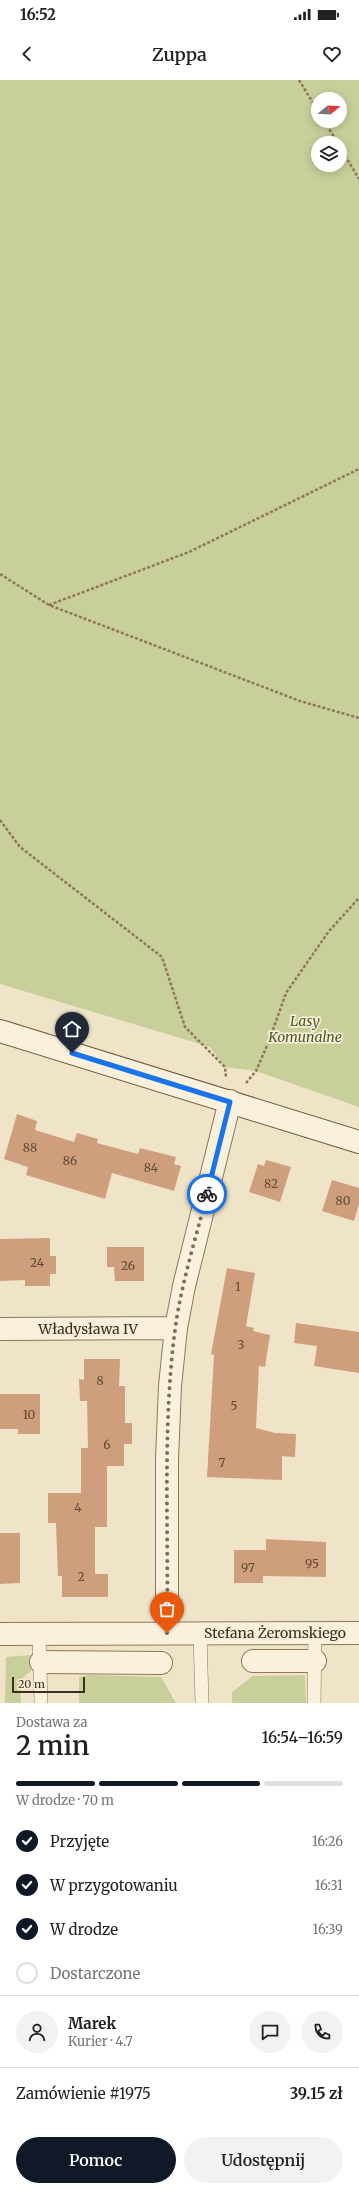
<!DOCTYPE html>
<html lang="pl">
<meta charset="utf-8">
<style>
:root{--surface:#fff;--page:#f2f2f2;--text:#222;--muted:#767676;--line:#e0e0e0;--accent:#111827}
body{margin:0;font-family:Merriweather,serif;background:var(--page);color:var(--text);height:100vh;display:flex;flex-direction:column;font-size:15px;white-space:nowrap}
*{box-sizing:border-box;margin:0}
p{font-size:13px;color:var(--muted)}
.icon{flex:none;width:22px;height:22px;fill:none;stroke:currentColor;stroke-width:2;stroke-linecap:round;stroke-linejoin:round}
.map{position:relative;height:1623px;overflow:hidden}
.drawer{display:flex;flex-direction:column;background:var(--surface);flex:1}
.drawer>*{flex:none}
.needle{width:26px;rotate:72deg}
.buttons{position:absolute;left:311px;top:12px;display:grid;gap:8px}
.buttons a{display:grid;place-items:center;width:36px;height:36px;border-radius:50%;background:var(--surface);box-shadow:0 2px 10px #0003;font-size:20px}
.scale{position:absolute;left:12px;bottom:10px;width:73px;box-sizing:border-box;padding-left:4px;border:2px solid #3d2e20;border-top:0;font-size:11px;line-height:14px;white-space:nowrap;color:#3d2e20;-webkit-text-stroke:3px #f7eed8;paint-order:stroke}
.pin{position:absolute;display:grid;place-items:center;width:34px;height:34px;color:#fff;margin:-41px -17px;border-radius:50% 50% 50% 0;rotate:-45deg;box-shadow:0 0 4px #0007}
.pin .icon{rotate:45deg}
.courier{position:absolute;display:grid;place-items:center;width:40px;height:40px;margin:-20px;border:3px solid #1a73e8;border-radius:50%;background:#fff;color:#222;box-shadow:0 1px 5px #0007}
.overview em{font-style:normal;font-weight:600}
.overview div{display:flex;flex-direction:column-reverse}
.overview{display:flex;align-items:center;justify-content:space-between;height:68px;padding:0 16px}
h1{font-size:26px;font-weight:600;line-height:30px}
.bar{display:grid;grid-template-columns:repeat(4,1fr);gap:6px 4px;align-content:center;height:48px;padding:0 16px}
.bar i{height:5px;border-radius:3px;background:var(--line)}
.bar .active{background:var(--accent)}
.bar p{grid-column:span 4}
.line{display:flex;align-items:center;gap:10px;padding:0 16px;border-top:1px solid var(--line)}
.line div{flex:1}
.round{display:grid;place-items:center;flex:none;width:42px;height:42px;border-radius:21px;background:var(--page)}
ol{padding:0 16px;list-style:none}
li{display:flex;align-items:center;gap:12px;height:44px}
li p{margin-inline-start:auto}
li .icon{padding:4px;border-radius:50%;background:var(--accent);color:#fff;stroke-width:4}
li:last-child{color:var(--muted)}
li i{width:22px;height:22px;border:2px solid var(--line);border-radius:50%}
.button{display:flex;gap:8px;margin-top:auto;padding:8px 16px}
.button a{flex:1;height:46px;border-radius:24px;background:var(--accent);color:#fff;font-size:16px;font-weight:600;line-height:46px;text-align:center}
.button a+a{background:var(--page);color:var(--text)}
.status{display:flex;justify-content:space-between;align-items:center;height:28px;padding:0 20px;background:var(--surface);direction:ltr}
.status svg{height:11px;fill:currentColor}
header{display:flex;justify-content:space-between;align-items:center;height:52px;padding:0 16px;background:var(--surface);font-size:18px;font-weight:600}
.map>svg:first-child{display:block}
.green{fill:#c9cf9b;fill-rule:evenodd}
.building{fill:#cf9f7d}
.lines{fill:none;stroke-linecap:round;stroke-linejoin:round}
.lane-casing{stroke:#8d765c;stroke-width:14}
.street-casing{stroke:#8d765c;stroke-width:24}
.secondary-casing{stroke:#6f573f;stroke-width:24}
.path{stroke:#8d765c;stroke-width:2.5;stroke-dasharray:3 2;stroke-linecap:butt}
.lane{stroke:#faf1dc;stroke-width:13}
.street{stroke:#faf1dc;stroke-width:22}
.secondary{stroke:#faf1dc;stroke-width:22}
.done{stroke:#7c6e5b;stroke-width:4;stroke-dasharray:0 7.2}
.route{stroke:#1a73e8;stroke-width:5}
.labels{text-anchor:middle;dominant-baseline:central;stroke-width:3.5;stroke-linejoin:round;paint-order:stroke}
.number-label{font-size:12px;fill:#624a37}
.park-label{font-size:14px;font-style:italic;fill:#4d5a26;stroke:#f7eed8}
.street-label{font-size:14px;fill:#3d2e20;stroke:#f7eed8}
</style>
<div class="status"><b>16:52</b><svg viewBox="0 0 49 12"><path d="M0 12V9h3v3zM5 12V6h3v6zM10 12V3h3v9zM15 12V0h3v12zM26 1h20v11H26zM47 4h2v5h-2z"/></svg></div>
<header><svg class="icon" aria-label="back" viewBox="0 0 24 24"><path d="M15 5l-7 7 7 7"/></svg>Zuppa<svg class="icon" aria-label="heart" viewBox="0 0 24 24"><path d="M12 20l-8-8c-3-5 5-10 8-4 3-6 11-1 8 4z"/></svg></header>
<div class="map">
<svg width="359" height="1623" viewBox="0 0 359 1623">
<rect width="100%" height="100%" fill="#f0e4c8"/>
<path class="green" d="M0,0H359V1027L256,991L225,987L210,967L0,904ZM318,19H340V41H318ZM318,63H340V85H318Z
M30,1575L31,1591L20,1600L21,1623H5L6,1577Z
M88,1595L161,1597L176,1623H79V1597Z
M305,1595L306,1623H232V1612L253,1596Z"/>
<path class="building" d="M17,1034L37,1041L35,1050L74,1062L77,1053L98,1059L97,1063L138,1074L140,1068L176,1077L174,1084L181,1086L174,1111L112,1093L105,1119L26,1095L28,1087L4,1079Z
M266,1080L291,1087L280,1122L249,1112L258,1084L264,1086Z
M332,1100L359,1108V1124L354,1141L322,1131Z
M50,1158V1176H56V1194H50V1206H25V1200L0,1201V1159Z
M107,1167H144V1201H115L114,1187H107Z
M227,1188L255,1193L246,1246L254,1248L253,1251L270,1255L265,1287L259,1286L256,1348L275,1353L296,1354L295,1377L282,1376V1400L207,1397L214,1275L211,1274Z
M296,1243L359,1252V1293L314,1286L317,1266L294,1263Z
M84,1279H120L119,1306H125V1343H132V1364H124V1386H107V1447H95V1494H108V1517H62V1496H58L56,1443H48V1413H81V1368H88L87,1321H80L79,1299L84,1300Z
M0,1314H40V1354H18V1349H0Z
M0,1453H20V1503L0,1504Z
M266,1459L326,1462V1497L263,1496V1503H234V1470H266Z"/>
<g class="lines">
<g class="lane-casing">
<path id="lane" d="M200,1553L202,1623
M39,1554L41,1623
M314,1623L315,1553"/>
</g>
<g class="street-casing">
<path id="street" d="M0,1249L176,1248
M167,1553V1379L170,1306L176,1248L184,1206L230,1021
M0,1554L359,1553
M253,1581H315
M41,1582L161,1583"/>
</g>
<g class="secondary-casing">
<path id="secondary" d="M0,951L359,1062"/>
</g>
<path class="path" d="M299,0L318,31
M324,41L338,63
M340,67L359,99
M0,494L49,525L300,621L359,638
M49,525L189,472L359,389
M0,740L20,767L162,877L185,947L225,987L226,997
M246,1003L256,991L269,961L286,913L329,851L359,818"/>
<use href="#lane" class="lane"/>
<use href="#street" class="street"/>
<use href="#secondary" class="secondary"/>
</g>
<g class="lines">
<path class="done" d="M167,1553C169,1452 162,1350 175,1250C181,1204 196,1158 207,1114"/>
<path class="route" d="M72,973L230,1022L207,1114"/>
</g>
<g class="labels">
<g class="number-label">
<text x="30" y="1067">88</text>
<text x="70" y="1080">86</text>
<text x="151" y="1087">84</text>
<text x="271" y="1103">82</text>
<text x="343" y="1120">80</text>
<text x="37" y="1182">24</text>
<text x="128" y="1185">26</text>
<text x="238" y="1206">1</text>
<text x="241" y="1264">3</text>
<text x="100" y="1300">8</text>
<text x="234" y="1325">5</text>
<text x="29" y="1334">10</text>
<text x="107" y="1364">6</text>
<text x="222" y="1382">7</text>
<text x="78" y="1427">4</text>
<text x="312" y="1483">95</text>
<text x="248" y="1487">97</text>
<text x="81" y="1496">2</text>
</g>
<g class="park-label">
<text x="305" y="941">Lasy<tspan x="305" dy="16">Komunalne</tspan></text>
</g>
<g class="street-label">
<text x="88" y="1249">Władysława IV</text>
<text x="275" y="1553">Stefana Żeromskiego</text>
</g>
</g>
</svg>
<div class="buttons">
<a><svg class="needle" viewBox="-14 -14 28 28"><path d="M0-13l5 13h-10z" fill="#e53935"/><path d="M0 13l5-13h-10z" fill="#767676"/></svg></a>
<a><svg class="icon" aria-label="layers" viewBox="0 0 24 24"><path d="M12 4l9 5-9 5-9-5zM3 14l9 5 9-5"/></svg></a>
</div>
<div class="scale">20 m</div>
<div class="pin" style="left:167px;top:1553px;background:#ea580c"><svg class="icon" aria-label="bag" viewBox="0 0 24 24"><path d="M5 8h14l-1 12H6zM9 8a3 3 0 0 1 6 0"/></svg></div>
<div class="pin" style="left:72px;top:973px;background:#1f2937"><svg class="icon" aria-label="home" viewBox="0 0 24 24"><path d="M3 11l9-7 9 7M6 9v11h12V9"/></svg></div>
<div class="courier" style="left:207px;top:1114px"><svg class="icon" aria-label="bike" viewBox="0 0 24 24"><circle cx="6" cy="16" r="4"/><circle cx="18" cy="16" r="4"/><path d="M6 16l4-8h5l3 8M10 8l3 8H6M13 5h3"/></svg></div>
</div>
<section class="drawer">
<div class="overview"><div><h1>2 min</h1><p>Dostawa za</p></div><em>16:54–16:59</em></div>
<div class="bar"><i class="active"></i><i class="active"></i><i class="active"></i><i></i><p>W drodze · 70 m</p></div>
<ol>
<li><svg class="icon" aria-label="check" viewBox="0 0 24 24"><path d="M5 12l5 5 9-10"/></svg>Przyjęte<p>16:26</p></li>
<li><svg class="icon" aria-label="check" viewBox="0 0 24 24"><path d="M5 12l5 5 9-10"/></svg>W przygotowaniu<p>16:31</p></li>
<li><svg class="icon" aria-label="check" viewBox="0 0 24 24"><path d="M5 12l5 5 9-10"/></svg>W drodze<p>16:39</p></li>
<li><i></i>Dostarczone</li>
</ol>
<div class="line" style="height:72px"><a class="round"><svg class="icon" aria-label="person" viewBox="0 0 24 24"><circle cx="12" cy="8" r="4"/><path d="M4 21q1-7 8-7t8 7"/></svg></a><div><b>Marek</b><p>Kurier · 4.7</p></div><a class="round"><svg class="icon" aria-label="chat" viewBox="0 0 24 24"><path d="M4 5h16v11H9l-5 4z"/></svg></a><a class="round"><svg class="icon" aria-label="phone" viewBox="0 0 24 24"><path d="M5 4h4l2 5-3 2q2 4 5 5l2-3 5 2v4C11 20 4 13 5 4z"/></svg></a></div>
<div class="line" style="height:52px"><div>Zamówienie #1975</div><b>39.15 zł</b></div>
<div class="button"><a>Pomoc</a><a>Udostępnij</a></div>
</section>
